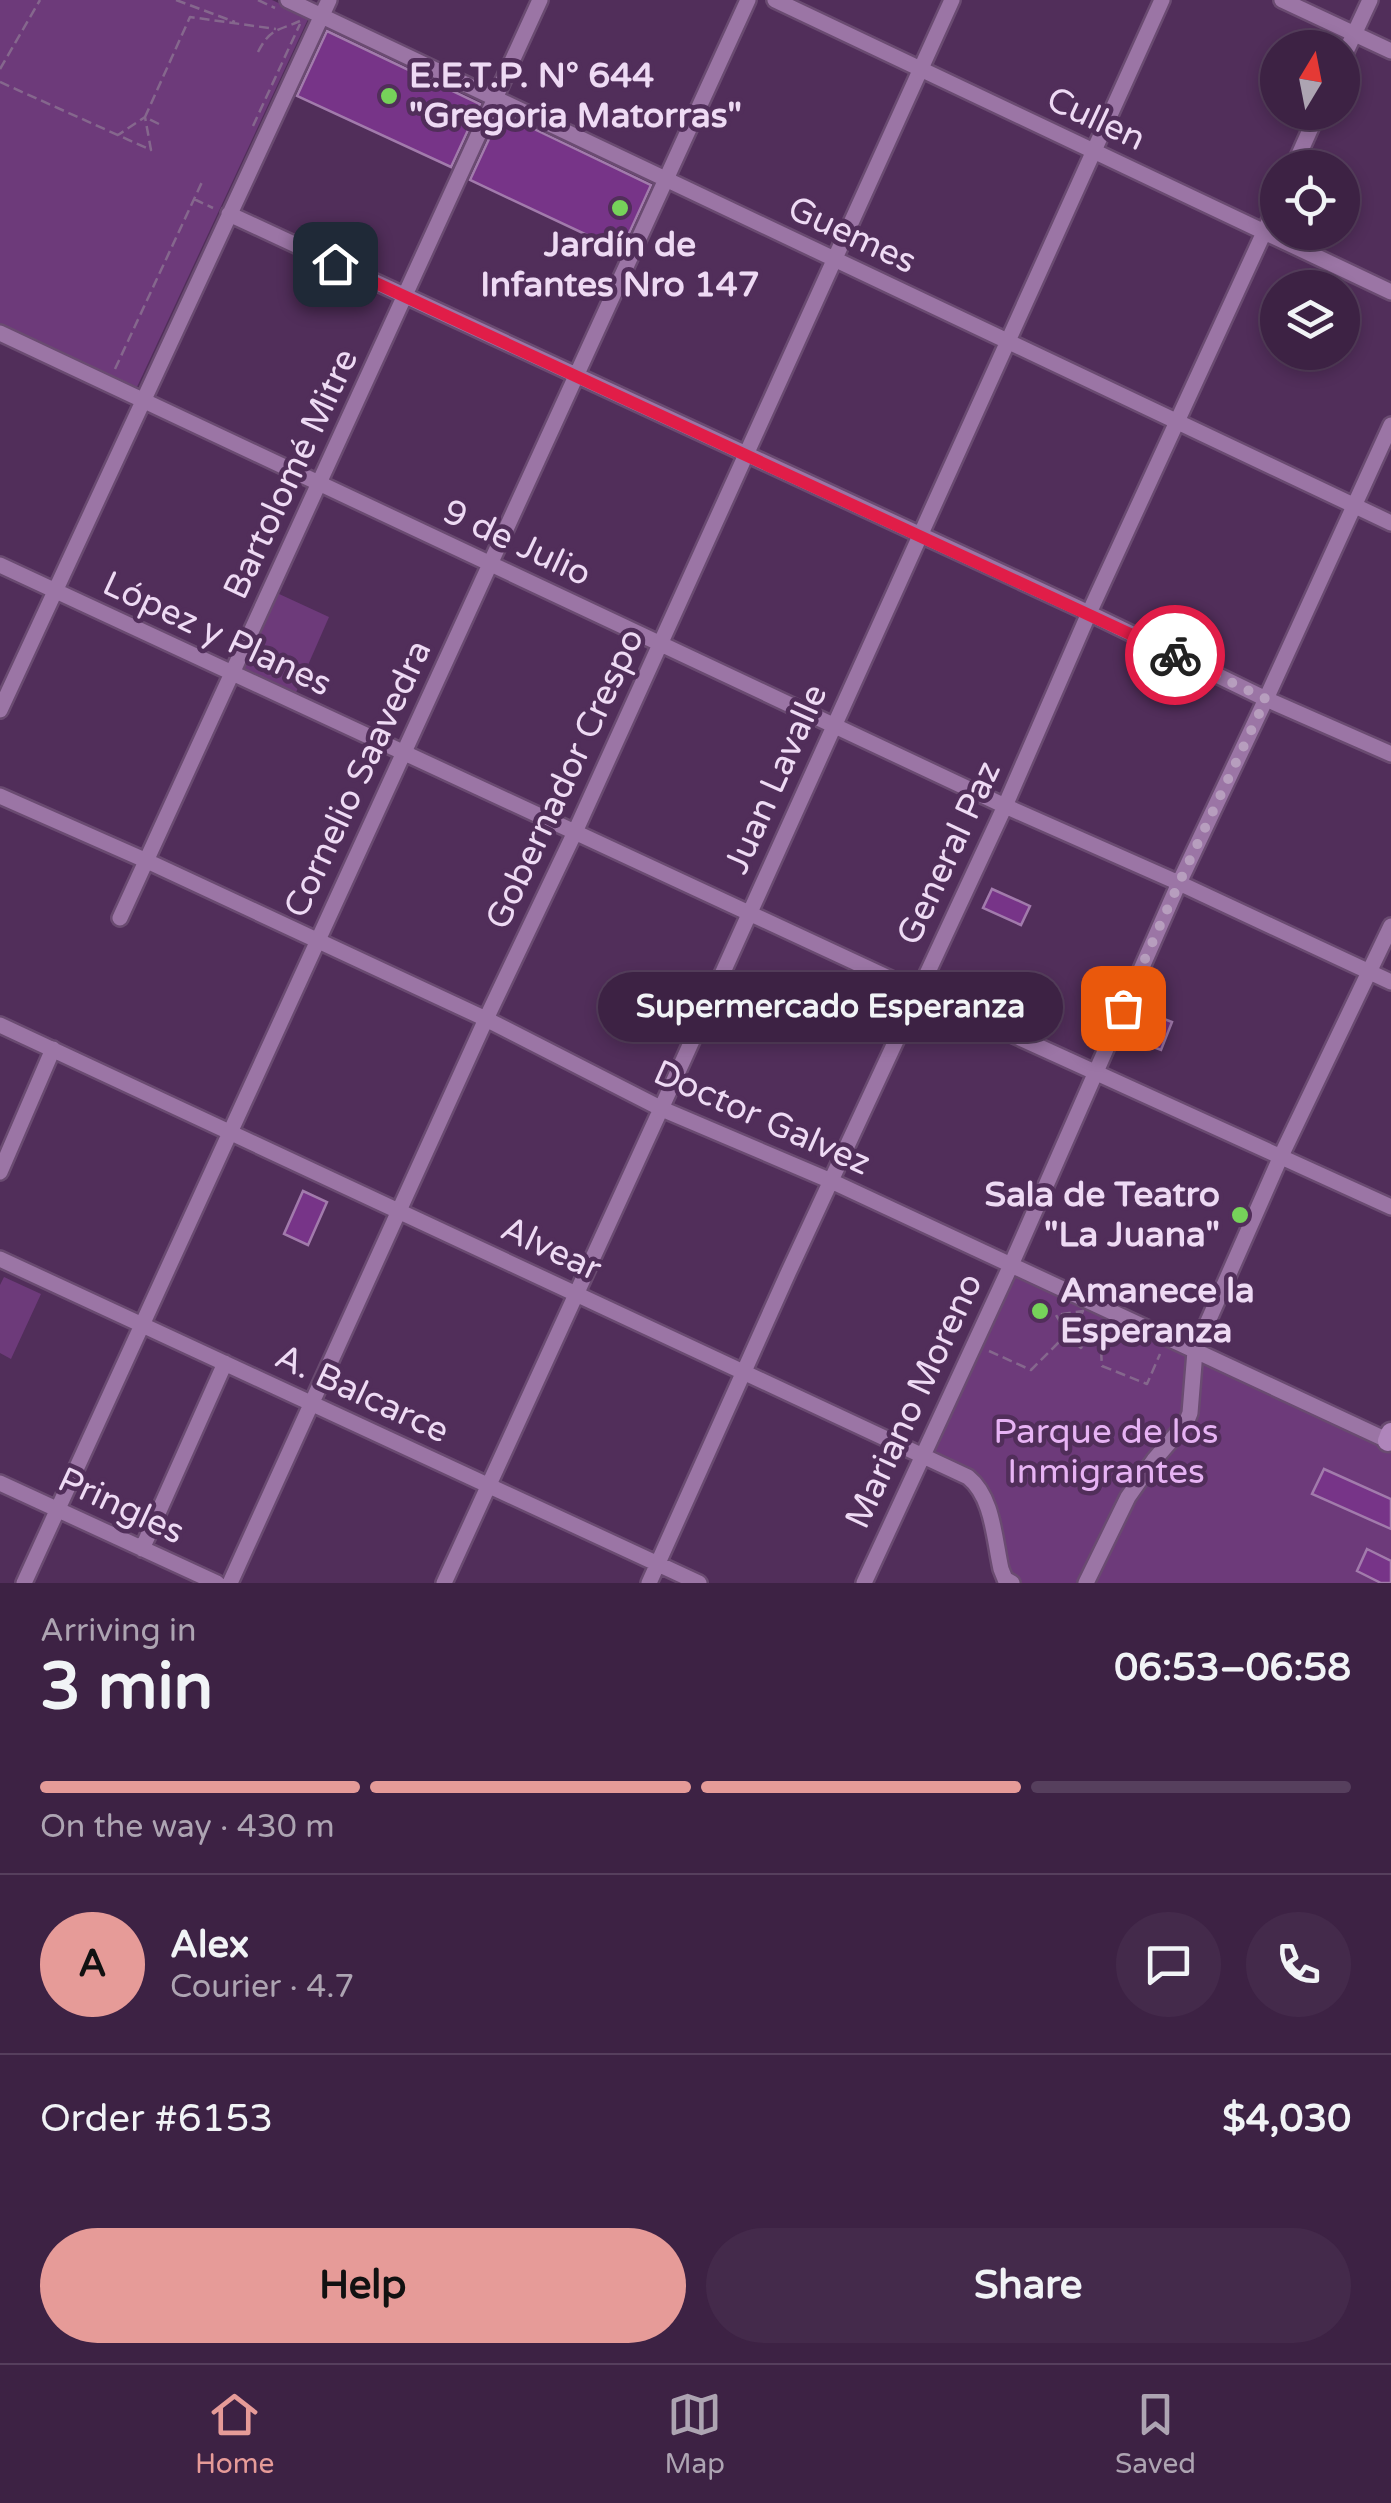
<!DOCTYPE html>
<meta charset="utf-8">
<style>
:root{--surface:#3d2244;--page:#442a4b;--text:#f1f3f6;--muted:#ada4b2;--line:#563f5d;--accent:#e69b98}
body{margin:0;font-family:"Varela Round",sans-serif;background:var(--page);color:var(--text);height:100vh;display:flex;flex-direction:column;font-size:38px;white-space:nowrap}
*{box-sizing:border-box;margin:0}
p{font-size:32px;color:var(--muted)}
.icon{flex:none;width:55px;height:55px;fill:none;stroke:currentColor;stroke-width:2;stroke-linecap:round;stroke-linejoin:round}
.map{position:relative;height:1583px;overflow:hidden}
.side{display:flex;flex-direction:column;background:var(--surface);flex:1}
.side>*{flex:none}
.needle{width:65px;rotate:10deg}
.buttons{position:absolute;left:1260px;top:30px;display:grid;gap:20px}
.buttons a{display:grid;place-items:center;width:100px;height:100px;border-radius:50%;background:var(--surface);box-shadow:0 5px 15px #0003,0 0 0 2px var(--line);font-size:50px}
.pin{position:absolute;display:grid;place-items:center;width:85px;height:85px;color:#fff;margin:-42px;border-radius:20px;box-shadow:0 5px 15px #0006}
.courier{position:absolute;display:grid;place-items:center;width:100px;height:100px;margin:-50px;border:8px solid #e11d48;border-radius:50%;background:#fff;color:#222;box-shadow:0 2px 12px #0007}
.bubble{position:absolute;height:70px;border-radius:35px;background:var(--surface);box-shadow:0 5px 15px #0003,0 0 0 2px var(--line);font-size:32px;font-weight:700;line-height:70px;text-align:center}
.headline em{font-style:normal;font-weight:700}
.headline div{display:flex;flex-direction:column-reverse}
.headline{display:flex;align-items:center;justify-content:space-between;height:170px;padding:0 40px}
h1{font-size:65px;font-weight:700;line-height:75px}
.bar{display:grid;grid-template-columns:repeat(4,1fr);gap:15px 10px;align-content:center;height:120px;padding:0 40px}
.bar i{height:12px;border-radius:8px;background:var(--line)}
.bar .selected{background:var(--accent)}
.bar p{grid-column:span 4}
.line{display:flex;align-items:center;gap:25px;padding:0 40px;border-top:2px solid var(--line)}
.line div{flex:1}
.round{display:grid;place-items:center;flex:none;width:105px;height:105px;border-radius:52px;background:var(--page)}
.primary-button{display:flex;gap:20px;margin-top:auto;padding:20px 40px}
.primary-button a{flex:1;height:115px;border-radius:60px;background:var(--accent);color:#111;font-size:40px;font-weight:700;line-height:115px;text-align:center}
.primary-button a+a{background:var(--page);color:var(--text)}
.dock{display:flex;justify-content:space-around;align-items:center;height:140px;border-top:2px solid var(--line);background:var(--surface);font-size:28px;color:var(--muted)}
.dock a{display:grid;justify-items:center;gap:5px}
.dock .selected{color:var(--accent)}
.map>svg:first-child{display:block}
.green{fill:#6d3a7a}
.building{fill:#773488;stroke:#a27bac;stroke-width:2.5}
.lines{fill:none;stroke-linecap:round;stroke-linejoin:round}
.minor-casing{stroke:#6a4b71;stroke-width:20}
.major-casing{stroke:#6a4b71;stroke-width:25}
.path{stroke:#85678d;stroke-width:2.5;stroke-dasharray:10 5;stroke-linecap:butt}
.minor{stroke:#9b75a5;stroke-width:15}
.major{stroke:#af85bb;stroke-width:20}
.done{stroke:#b79ebe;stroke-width:10;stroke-dasharray:0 18}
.route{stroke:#e11d48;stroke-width:12}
.poi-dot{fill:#76d25a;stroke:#512e5a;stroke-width:4}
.labels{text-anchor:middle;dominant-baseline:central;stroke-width:9;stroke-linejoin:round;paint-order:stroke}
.poi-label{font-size:35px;font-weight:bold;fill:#eedaf4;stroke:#512e5a;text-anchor:start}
.street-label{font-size:35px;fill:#eedaf4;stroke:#512e5a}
.park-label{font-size:35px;fill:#e7b3f4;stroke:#512e5a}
</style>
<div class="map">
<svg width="1391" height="1583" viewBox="0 0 1391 1583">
<rect width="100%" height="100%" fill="#512e5a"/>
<path class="green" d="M0,0H272L309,17L137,387L0,324Z
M277,593L329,617L294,697L241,672Z
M1011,1265L1391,1442V1583H1012L979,1486L922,1456Z
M4,1277L41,1294L11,1359L0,1353V1285Z"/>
<path class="building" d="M327,31L480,104L451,167L297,96Z
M501,113L651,185L621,251L470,180Z
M992,889L1030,906L1021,925L983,908Z
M1138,1011L1145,1014L1146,1012L1172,1022L1161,1050L1134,1040L1136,1036L1130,1033Z
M303,1191L327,1202L308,1245L284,1234Z
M1324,1469L1391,1499V1529L1312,1494Z
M1367,1549L1391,1561V1583H1381L1357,1571Z"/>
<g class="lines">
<g class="minor-casing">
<path id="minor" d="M288,0L1391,523
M775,0L1391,292
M1282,0L1391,51
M1342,60L1370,0
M1293,168L1318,112
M229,214L1089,613L1266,699L1391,754
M0,333L1005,806L1179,883L1391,982
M0,565L919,992L1391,1207
M0,710L329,0
M0,796L147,861L486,1019L662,1109L831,1181L1391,1442
M120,918L540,0
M0,1025L968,1477C993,1497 994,1538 1001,1569L1005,1579L1012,1583
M0,1172L53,1049
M0,1259L699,1583
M0,1483L217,1583
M142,1549L225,1363
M24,1583L748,0
M230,1583L486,1019L575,832L952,0
M444,1583C687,1057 923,528 1162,0
M649,1583L789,1271L1005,806L1089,613L1278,202
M864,1583L1011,1265L1179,883L1266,699L1391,425
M1086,1583L1128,1497L1154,1460L1186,1423L1190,1413L1195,1351L1281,1156L1391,926"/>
</g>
<g class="major-casing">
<path id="major" d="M1388,1441L1391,1433"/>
</g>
<path class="path" d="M176,0L235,22
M258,0L275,8
M258,52C270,28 278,31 300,21
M0,69L40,0
M0,82L151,150L145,117L118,135
M159,124L145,117L190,17L276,29
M253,126L300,24
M194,199L213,208
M115,369L202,182
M1083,1311L1069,1337L1056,1315Z
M1099,1321L1102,1366L1147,1384L1160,1354
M989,1351L1031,1370L1059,1342L1069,1337L1081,1348L1096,1324"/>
<use href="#minor" class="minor"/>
<use href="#major" class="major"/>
</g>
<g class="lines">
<path class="done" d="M1123,1008L1179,883L1266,699L1175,655"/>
<path class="route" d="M335,264L1175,655"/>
</g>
<g class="poi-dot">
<circle cx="389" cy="96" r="10"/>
<circle cx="620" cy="208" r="10"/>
<circle cx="1240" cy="1215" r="10"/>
<circle cx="1040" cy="1311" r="10"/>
</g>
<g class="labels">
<g class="poi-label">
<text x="409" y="76">E.E.T.P. N° 644<tspan x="409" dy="40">"Gregoria Matorras"</tspan></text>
<text x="620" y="245" text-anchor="middle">Jardín de<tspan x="620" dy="40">Infantes Nro 147</tspan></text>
<text x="1220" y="1195" text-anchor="end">Sala de Teatro<tspan x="1220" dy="40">"La Juana"</tspan></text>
<text x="1060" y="1291">Amanece la<tspan x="1060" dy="40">Esperanza</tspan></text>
</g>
<g class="street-label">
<text transform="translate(1096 119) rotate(25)">Cullen</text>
<text transform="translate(852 235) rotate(25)">Guemes</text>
<text transform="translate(291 474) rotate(-65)">Bartolomé Mitre</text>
<text transform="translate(517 543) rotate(25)">9 de Julio</text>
<text transform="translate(217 634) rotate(25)">López y Planes</text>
<text transform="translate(358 779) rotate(-65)">Cornelio Saavedra</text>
<text transform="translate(565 779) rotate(-65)">Gobernador Crespo</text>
<text transform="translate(776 779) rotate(-66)">Juan Lavalle</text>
<text transform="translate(949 853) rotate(-65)">General Paz</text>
<text transform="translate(762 1118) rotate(24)">Doctor Galvez</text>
<text transform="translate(551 1249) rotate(25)">Alvear</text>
<text transform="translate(362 1394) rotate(25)">A. Balcarce</text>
<text transform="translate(914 1401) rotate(-65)">Mariano Moreno</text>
<text transform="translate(121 1506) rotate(25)">Pringles</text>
</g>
<g class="park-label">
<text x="1106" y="1432">Parque de los<tspan x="1106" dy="40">Inmigrantes</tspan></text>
</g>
</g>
</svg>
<div class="buttons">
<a><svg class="needle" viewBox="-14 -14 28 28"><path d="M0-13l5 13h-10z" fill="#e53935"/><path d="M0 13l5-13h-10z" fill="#ada4b2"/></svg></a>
<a><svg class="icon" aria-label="locate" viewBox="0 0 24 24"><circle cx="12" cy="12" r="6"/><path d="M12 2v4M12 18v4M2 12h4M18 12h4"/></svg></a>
<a><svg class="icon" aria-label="layers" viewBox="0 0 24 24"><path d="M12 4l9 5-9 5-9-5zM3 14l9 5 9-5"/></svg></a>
</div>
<div class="pin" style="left:1123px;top:1008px;background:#ea580c"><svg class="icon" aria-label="bag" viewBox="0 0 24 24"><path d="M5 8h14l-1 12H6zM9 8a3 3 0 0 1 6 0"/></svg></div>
<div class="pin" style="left:335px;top:264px;background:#1f2937"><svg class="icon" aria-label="home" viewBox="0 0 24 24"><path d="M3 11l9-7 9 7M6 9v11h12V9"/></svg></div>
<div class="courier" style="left:1175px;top:655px"><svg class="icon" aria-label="bike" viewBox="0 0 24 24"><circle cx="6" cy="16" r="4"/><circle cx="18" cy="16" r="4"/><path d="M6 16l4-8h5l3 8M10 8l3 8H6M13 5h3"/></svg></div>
<div class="bubble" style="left:598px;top:972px;width:465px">Supermercado Esperanza</div>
</div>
<section class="side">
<div class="headline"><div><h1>3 min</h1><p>Arriving in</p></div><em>06:53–06:58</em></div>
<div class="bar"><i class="selected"></i><i class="selected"></i><i class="selected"></i><i></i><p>On the way · 430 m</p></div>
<div class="line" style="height:180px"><b class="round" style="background:var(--accent);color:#111">A</b><div><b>Alex</b><p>Courier · 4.7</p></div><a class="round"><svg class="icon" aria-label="chat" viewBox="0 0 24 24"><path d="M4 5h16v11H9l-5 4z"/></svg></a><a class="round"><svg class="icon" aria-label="phone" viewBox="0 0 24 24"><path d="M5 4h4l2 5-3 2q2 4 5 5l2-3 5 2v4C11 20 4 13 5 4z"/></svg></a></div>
<div class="line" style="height:130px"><div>Order #6153</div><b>$4,030</b></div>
<div class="primary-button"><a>Help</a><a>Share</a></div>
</section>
<nav class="dock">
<a class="selected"><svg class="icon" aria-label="home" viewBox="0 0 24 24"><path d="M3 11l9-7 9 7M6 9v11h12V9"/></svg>Home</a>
<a><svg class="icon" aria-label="map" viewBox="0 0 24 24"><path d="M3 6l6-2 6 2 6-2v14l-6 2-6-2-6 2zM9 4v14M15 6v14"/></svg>Map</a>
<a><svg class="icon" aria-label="saved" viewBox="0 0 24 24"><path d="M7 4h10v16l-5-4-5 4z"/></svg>Saved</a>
</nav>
